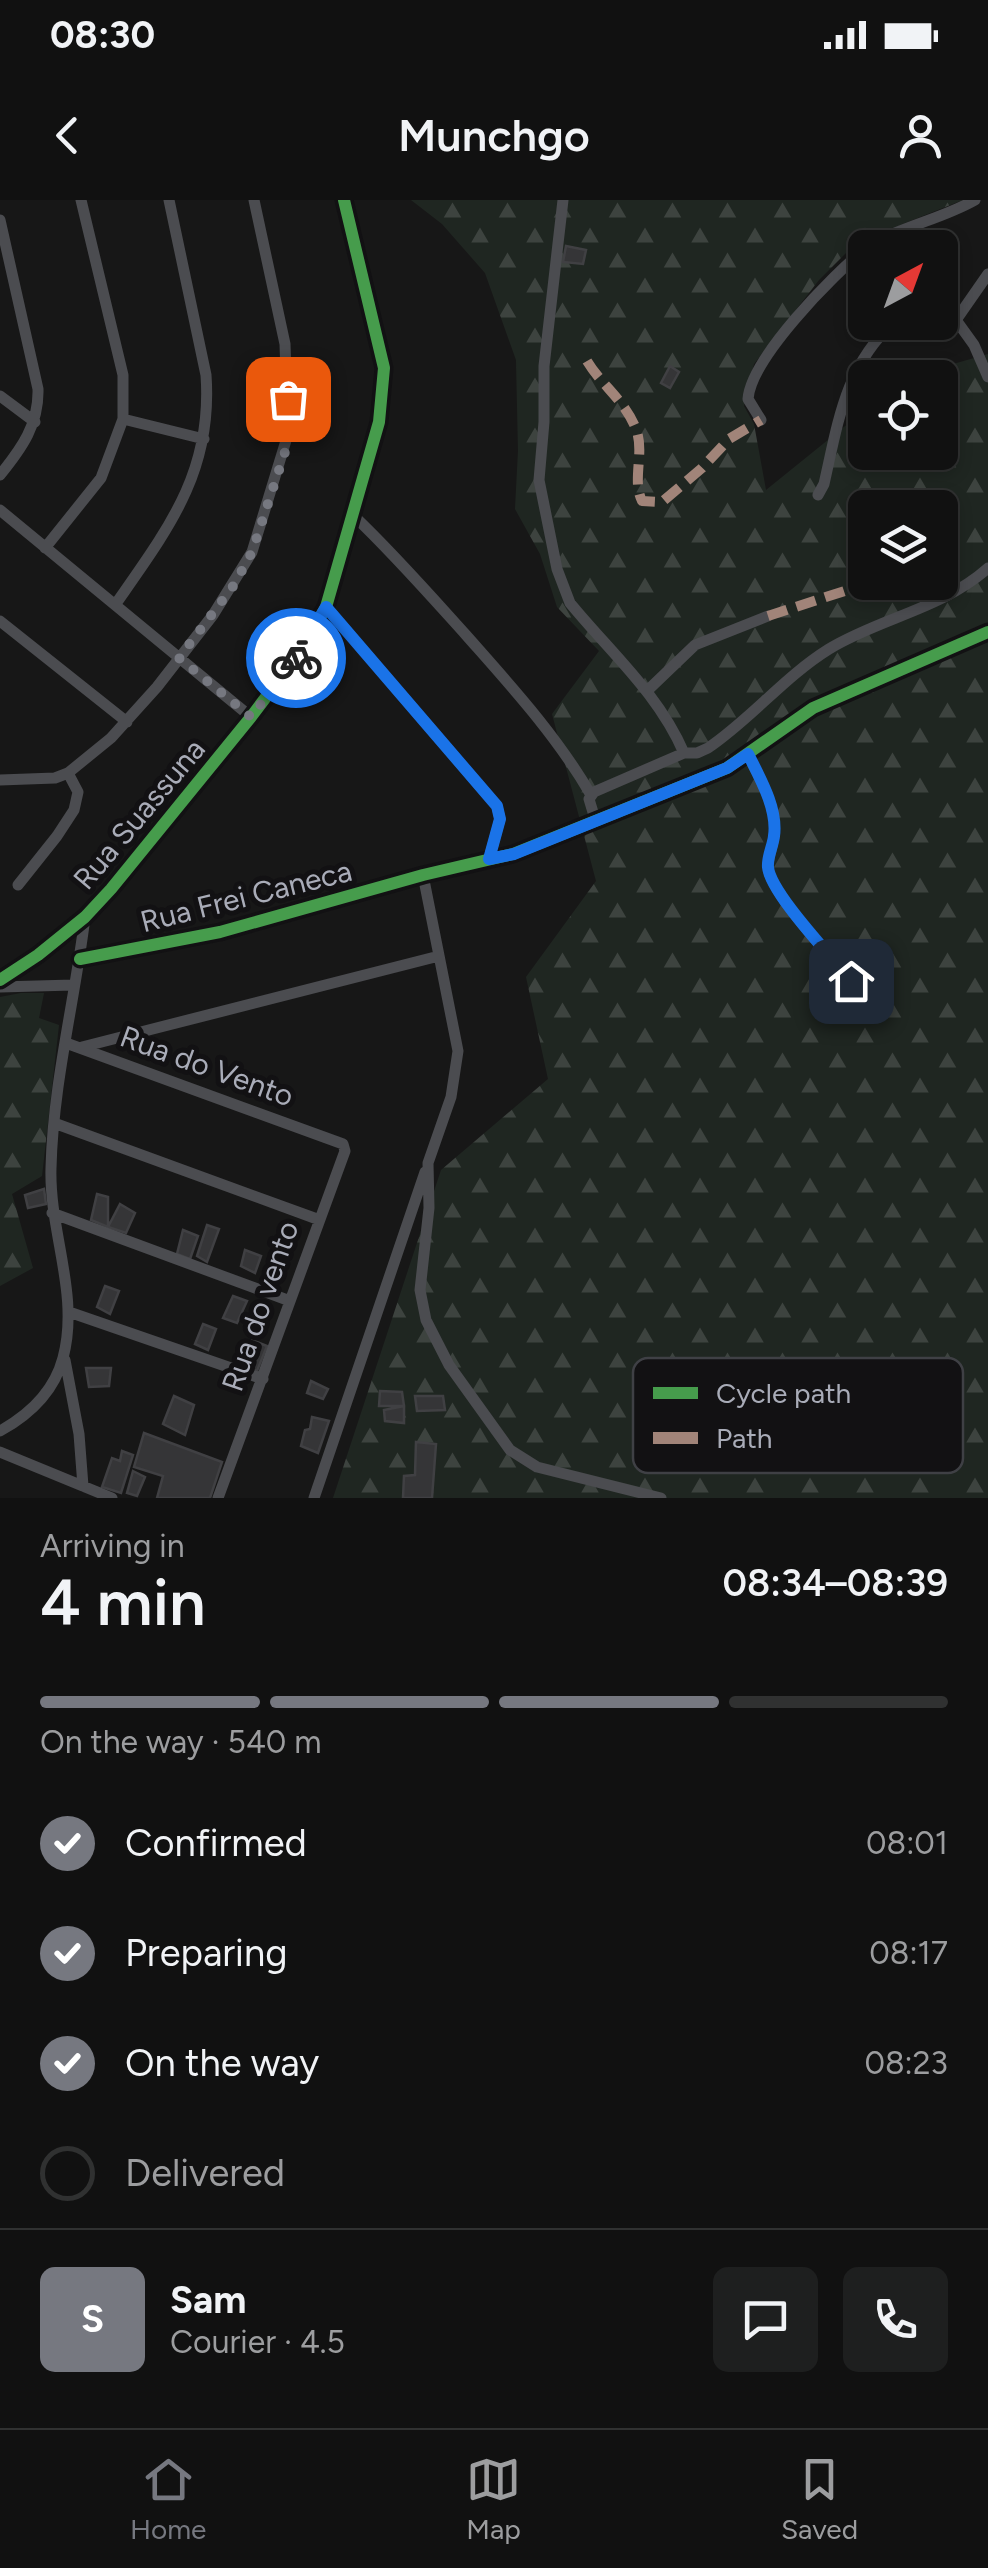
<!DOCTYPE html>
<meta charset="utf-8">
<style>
:root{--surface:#111;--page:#1e1f1f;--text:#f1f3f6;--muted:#9c9d9f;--line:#303131;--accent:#767880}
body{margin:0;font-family:Figtree,sans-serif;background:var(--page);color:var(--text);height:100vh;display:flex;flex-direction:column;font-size:38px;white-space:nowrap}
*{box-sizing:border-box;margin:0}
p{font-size:32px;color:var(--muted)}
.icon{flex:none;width:55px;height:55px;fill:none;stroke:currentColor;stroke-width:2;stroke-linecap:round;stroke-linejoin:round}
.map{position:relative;height:1298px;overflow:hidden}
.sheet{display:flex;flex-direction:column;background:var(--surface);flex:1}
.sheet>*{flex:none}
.needle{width:65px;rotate:41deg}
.buttons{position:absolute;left:848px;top:30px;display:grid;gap:20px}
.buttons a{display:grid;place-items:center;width:110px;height:110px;border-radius:15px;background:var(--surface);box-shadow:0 5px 15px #0003,0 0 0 2px var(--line);font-size:50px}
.pin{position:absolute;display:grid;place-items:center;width:85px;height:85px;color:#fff;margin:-42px;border-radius:20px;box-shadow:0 5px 15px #0006}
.courier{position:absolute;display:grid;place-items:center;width:100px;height:100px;margin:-50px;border:8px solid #1a73e8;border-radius:50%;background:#fff;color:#222;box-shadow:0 2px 12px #0007}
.head em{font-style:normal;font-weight:600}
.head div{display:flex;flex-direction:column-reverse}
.head{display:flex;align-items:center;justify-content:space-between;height:170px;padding:0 40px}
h1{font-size:65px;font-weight:600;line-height:75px}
.bar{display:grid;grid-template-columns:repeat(4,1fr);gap:15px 10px;align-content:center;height:120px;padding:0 40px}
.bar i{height:12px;border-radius:8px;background:var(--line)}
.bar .active{background:var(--accent)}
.bar p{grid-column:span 4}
.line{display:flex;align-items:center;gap:25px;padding:0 40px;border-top:2px solid var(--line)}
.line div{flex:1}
.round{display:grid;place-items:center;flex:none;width:105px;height:105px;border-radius:15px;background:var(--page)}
ol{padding:0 40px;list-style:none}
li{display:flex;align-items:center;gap:30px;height:110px}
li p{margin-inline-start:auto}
li .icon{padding:10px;border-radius:50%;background:var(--accent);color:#fff;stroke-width:4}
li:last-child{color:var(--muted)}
li i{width:55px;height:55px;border:5px solid var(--line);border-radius:50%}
.status{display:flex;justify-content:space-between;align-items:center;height:70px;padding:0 50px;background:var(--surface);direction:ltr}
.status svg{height:28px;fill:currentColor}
header{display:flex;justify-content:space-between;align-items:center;height:130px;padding:0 40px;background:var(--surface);font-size:45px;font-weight:600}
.tabs{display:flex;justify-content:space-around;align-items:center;height:140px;border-top:2px solid var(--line);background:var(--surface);font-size:28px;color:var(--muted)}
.tabs a{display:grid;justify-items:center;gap:5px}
.tabs .active{color:var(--accent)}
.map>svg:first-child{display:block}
.forest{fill:url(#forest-firs);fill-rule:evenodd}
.building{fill:#353537;stroke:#404043;stroke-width:2.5}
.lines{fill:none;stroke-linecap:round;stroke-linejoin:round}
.minor{stroke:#4b4c50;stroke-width:11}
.quiet{stroke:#a18479;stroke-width:10;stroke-dasharray:20 10;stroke-linecap:butt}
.cycleway-casing{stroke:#121113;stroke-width:19}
.cycleway{stroke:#469c4c;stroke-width:12}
.done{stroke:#767880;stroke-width:10;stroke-dasharray:0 18}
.route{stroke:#1a73e8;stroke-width:12}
.labels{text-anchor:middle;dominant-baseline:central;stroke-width:10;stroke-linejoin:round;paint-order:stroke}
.street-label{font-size:30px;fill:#a9acb8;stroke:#121113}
.key{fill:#121113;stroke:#3f4045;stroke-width:2.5}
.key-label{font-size:28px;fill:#a9acb8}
</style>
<div class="status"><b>08:30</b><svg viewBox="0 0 49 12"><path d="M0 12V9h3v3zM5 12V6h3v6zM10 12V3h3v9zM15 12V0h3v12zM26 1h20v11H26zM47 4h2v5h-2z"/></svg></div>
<header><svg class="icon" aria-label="back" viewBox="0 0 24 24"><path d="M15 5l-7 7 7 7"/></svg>Munchgo<svg class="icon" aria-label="person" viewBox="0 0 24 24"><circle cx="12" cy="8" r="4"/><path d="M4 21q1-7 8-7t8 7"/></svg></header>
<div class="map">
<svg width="988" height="1298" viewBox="0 0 988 1298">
<defs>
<pattern id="forest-firs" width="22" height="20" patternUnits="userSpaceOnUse" patternTransform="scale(2.5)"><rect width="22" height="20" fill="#1f2621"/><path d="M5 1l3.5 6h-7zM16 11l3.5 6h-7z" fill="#3d433f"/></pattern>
</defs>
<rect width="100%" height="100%" fill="#171717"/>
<path class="forest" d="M411,0H963L905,23L848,51L819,80L754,164L744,206L754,224L766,290L865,210V252H940V178L908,177L988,154V1298H333L441,970L548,879L526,777L596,681L552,514L599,451L557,407L540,354L515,309L518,251L516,160L485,73L442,24ZM865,308H940V382H865Z
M21,793H44L39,818L59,825L42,976L12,994L33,1068L0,1086V797Z"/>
<path class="building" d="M566,46L586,50L583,64L563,62Z
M670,166L679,172L670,188L661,183Z
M44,989L46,1004L28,1008L25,995Z
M97,994L108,997V1027L91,1020Z
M120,1004L135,1013L126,1033L108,1027Z
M207,1025L219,1029L207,1062L197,1056Z
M183,1030L198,1036L190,1059L177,1054Z
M245,1050L261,1056L255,1073L241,1066Z
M105,1086L119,1091L110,1114L97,1107Z
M233,1096L247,1101L237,1123L223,1118Z
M203,1124L216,1129L208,1150L195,1144Z
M252,1140L267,1146L257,1171L240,1165Z
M86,1168H111L109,1186L89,1187Z
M311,1181L328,1189L323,1199L307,1193Z
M380,1191L402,1192L404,1206H379Z
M174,1196L194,1205L185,1235L163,1224Z
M415,1196H443L445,1210L417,1211Z
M404,1206V1223L385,1221L384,1210Z
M312,1217L329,1221L318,1253L301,1246L305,1230L310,1229Z
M144,1233L222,1262L210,1298H157L163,1276L134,1267Z
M416,1242L436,1244L432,1298H403L404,1276L415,1275Z
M122,1251L133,1255L121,1293L102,1287L112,1258L120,1261Z
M133,1271L145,1277L137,1296L127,1293Z"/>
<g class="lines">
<path class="minor" d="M563,0L544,166V222L539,280L557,369L570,403C611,453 658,493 684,553
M0,20L38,189C39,224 22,248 0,275
M867,48C900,26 940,20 975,0
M988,74L956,120L974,145L988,177
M940,111L956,120
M0,196L35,222
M123,219L204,239
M761,220L748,199C751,158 833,75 865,49
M818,295L824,284C838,223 845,166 894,122
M0,310L251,517
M354,316C394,354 429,394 466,435C511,486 557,536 591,595
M45,348L101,278L123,219V175L81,0
M115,405C168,329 213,272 206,175L169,0
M326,407L497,606L500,619L489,659
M0,421L127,522
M648,490L695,445L768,416
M748,555C760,578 778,609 774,636C773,646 768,657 768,667C770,693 833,759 851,781
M0,580L55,578L68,573L111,538L157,487L213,415L252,352L288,234L285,144L254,0
M595,619L589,599L594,592L684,553H697L708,548C751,519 784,477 829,449C880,418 942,409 988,368
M423,675L458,851L451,897L428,963L429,1008L420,1090L426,1120L449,1165L510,1250L537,1267L661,1298
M18,685L57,636L74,610L78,592L68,573
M80,759L220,732L423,675L513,654L727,568L813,508L988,432
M0,780L38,755L85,717L111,689L251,517L301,451L326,407L379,222L384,168L344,0
M0,787L73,785
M66,843L343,944L345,951L218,1298
M82,847L439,756
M54,923L317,1019
M52,1013L290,1101
M69,1112L263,1179
M65,1160L79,1234L83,1286
M0,1231C29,1215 54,1192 63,1158C80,1094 49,1032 51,968C53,883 75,800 85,717
M0,1252L112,1298
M314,1298L425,972"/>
<path class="quiet" d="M587,161C602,186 627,202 637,232C644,254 632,281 642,301L662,302L702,268L729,239L761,220
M768,416L872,382"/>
<g class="cycleway-casing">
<path id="cycleway" d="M80,759L220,732L423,675L513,654L727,568L813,508L988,432
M0,780L38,755L85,717L111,689L251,517L301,451L326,407L379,222L384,168L344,0"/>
</g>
<use href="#cycleway" class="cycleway"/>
</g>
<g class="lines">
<path class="done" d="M288,199L285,252L252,352L234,385L179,458L251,517L296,458"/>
<path class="route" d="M296,458L326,407L497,606L500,619L489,659L514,654L727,568L748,554C760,578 778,609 774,636C773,646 767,657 768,667C770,693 833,758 851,781"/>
</g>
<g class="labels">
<g class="street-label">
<text transform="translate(139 614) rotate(-50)">Rua Suassuna</text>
<text transform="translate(246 696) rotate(-14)">Rua Frei Caneca</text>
<text transform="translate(207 866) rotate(20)">Rua do Vento</text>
<text transform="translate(260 1106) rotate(-71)">Rua do vento</text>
</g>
</g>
<rect x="633" y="1158" width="330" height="115" rx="15" class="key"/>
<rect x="653" y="1187" width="45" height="12" fill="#469c4c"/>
<rect x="653" y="1232" width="45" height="12" fill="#a18479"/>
<g class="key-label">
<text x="716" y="1203">Cycle path</text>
<text x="716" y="1248">Path</text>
</g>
</svg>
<div class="buttons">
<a><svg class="needle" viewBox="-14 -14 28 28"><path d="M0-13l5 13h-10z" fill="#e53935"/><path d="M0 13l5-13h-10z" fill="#9c9d9f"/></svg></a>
<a><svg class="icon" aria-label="locate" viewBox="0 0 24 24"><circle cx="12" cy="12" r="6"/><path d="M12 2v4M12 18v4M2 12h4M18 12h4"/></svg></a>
<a><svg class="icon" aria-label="layers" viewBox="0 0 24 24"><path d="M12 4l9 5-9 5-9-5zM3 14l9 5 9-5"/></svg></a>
</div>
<div class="pin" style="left:288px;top:199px;background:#ea580c"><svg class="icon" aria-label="bag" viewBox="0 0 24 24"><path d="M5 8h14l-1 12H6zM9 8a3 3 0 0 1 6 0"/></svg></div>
<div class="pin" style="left:851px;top:781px;background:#1f2937"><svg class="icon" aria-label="home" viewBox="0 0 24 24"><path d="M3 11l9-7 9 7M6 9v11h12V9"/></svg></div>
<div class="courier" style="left:296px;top:458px"><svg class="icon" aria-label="bike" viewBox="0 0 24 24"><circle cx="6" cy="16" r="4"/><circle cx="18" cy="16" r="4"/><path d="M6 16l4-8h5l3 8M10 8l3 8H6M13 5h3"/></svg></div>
</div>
<section class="sheet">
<div class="head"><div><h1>4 min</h1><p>Arriving in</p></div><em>08:34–08:39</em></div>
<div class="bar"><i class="active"></i><i class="active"></i><i class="active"></i><i></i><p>On the way · 540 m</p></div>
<ol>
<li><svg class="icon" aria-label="check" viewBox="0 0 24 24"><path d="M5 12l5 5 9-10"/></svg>Confirmed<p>08:01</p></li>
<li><svg class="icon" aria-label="check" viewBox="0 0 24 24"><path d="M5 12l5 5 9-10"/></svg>Preparing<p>08:17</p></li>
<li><svg class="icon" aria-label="check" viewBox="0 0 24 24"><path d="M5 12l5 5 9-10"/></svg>On the way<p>08:23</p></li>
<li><i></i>Delivered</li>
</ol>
<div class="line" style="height:180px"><b class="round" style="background:var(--accent);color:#fff">S</b><div><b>Sam</b><p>Courier · 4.5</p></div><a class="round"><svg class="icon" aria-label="chat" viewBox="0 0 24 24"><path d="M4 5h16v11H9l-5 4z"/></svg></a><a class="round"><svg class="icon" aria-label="phone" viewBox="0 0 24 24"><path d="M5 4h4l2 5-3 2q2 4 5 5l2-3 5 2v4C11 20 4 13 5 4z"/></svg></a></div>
</section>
<nav class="tabs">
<a class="active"><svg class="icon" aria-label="home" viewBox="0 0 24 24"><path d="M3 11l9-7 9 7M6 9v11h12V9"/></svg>Home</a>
<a><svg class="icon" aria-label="map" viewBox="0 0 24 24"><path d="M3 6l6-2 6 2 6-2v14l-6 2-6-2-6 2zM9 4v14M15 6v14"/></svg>Map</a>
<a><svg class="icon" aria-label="saved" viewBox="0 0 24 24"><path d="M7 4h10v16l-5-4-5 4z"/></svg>Saved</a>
</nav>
